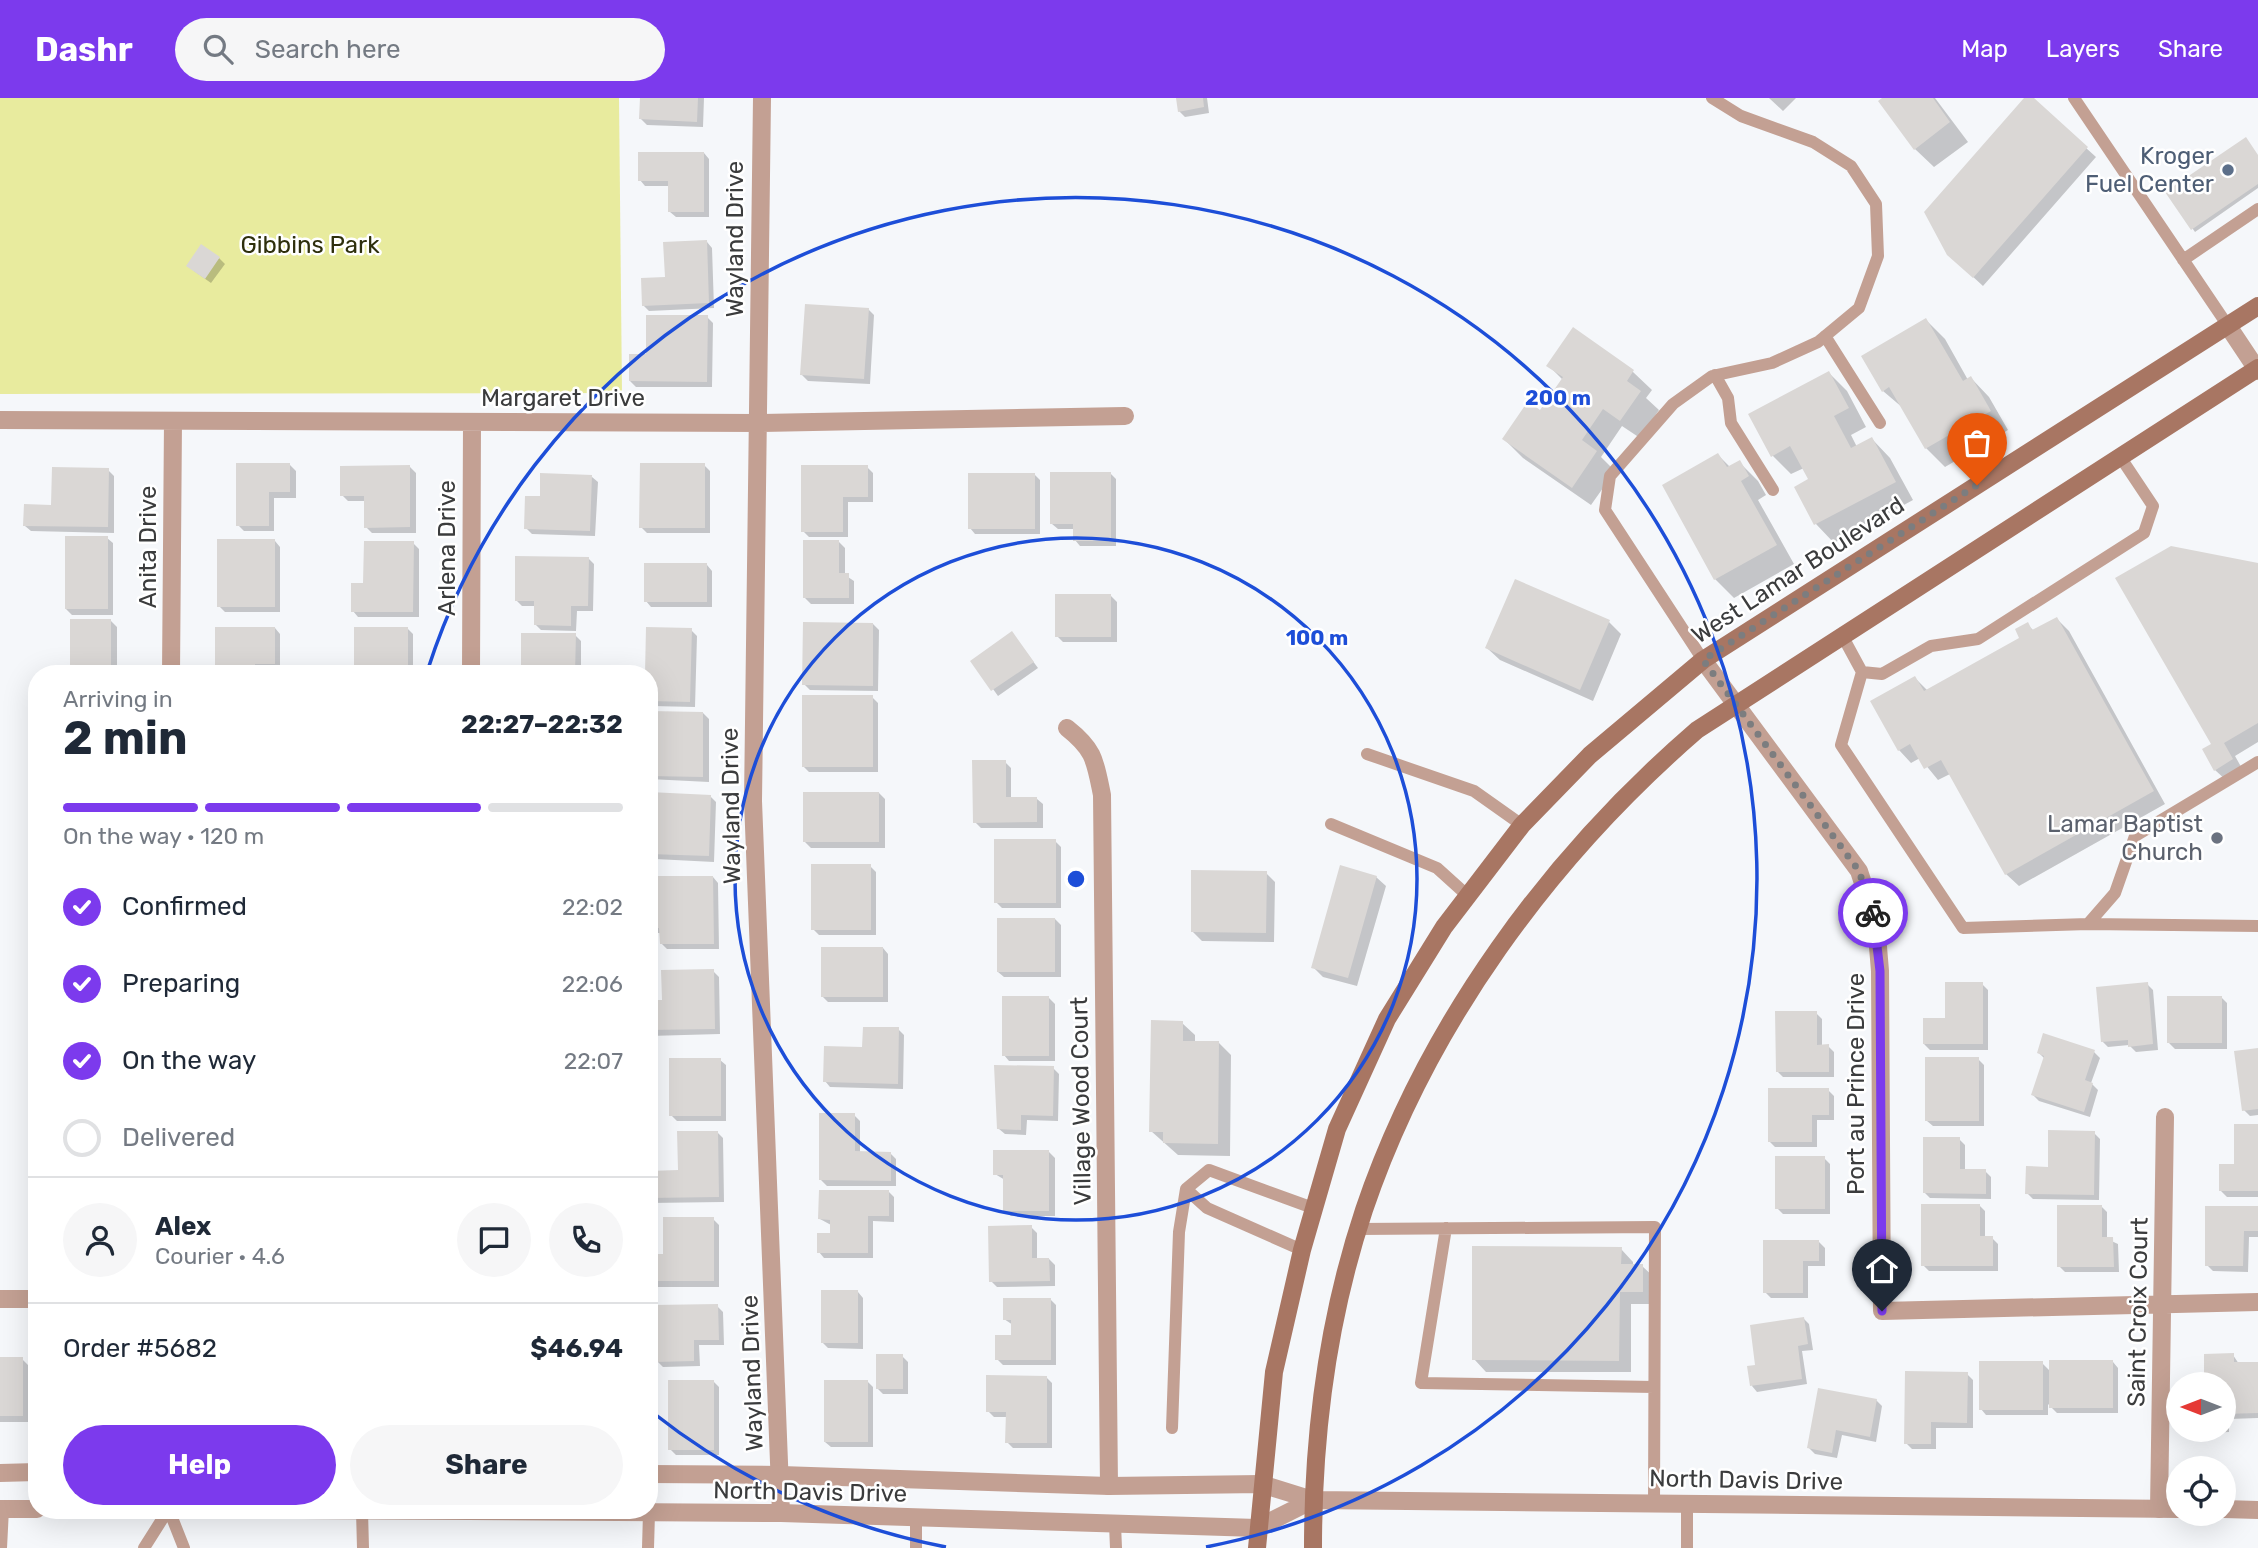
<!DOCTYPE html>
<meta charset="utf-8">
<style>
:root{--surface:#fff;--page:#f6f6f7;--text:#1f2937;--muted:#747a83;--line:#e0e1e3;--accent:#7c3aed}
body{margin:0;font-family:Rubik,sans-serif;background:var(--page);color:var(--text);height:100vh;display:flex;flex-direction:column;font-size:26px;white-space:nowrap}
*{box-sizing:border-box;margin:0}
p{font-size:23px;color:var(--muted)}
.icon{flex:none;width:38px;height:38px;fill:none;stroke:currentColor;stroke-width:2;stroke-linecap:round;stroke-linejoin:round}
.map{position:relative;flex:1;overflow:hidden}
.drawer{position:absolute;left:28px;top:567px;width:630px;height:854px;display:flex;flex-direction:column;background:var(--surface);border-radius:28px;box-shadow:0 7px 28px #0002}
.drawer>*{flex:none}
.needle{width:46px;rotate:270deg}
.controls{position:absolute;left:2166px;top:1274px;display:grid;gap:14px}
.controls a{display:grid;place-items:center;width:70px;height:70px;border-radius:50%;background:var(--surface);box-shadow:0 7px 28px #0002;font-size:35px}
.pin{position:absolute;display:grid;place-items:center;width:60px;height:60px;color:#fff;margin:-72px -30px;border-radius:50% 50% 50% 0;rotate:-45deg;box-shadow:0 0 7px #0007}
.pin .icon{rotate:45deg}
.courier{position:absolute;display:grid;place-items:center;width:70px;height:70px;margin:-35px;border:5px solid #7c3aed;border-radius:50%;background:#fff;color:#222;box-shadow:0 2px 9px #0007}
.overview em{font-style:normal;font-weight:700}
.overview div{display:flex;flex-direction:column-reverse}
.overview{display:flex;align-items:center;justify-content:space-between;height:119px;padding:0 35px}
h1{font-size:46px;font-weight:700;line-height:52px}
.bar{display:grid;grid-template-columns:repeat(4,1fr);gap:10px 7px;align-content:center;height:84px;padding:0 35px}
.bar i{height:9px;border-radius:5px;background:var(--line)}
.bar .current{background:var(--accent)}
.bar p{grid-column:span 4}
.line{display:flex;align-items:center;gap:18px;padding:0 35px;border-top:2px solid var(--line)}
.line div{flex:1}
.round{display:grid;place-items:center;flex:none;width:74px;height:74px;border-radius:37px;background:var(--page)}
ol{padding:0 35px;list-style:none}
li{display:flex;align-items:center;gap:21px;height:77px}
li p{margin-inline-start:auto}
li .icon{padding:7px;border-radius:50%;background:var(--accent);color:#fff;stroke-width:4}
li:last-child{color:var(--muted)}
li i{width:38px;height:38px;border:4px solid var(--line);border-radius:50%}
.primary-button{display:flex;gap:14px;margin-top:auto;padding:14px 35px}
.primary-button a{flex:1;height:80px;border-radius:42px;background:var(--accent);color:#fff;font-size:28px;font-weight:700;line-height:80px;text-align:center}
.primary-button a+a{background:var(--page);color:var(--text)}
header{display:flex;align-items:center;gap:42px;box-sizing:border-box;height:98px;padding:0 35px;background:var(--accent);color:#fff}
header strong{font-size:33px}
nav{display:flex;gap:38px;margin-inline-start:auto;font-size:24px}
.search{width:490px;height:63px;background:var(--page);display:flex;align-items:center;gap:18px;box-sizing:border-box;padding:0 24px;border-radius:38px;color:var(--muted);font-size:26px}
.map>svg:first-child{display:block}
.green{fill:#e8eb9e}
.shadow{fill:#0003}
.building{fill:#dad7d5}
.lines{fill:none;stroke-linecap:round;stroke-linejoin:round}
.service{stroke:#c3a093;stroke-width:12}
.minor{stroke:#c3a093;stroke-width:18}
.tertiary{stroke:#c3a093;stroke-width:18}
.secondary{stroke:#a87663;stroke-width:18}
.done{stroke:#7c7d7f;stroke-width:7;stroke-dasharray:0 12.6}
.route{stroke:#7c3aed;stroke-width:9}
.ring{fill:none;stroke:#1d4ed8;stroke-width:3.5}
.service-dot{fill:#5c6f8a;stroke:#fff;stroke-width:2.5}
.worship-dot{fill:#6b7280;stroke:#fff;stroke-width:2.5}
.labels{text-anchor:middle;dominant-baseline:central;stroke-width:5;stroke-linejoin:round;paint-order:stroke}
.service-label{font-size:24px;fill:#4e5e75;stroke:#fff;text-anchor:end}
.street-label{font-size:24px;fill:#3b3c3d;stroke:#fff}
.park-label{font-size:24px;fill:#2e2f0c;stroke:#fff}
.worship-label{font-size:24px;fill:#5b616d;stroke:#fff;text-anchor:end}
.centre{fill:#1d4ed8;stroke:#fff;stroke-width:3.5}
.ring-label{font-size:21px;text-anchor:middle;font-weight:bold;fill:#1d4ed8;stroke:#fff;stroke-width:5;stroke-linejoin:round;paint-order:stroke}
</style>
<header>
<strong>Dashr</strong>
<div class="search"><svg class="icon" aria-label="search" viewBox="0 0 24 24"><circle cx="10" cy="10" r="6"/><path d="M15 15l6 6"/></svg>Search here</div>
<nav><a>Map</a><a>Layers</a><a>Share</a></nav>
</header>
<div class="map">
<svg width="2258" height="1450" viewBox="0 0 2258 1450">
<rect width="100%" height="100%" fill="#f5f7fa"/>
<path class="green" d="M0,0H619L622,295L0,296Z"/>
<path class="shadow" d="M642,0H704L703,29L647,27L641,21Z
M1177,0H1207L1209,15L1185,19L1179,13Z
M1769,0H1796L1783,13Z
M1885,0H1935L1968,44L1934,69L1915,51Z
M2026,0H2031L2096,59L1983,188L1959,166Z
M704,55L709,61V119H676L670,114V88H645L640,82Z
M2258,58V90L2195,134L2168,95Z
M707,144L712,150L714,210L649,213L643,207Z
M219,160L225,166L211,185L194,173Z
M868,211L874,217L870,286L808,283L802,277Z
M707,219L713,225L712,289H636L630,283L648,258Z
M1926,222L1945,241L1968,282L1971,280L1989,299L2008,332L1945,369L1926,350L1903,310L1883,293Z
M1573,232L1633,274L1652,292L1646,300L1659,312L1640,340L1622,328L1601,359L1615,373L1591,407L1523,360L1504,341L1541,314L1563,282L1549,268Z
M1829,275L1847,293L1866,329L1851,337L1857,349L1872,341L1890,360L1913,402L1834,445L1816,426L1796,390L1810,382L1804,370L1791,376L1773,358L1751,317Z
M1718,357L1730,369L1739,364L1758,383L1766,397L1758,402L1794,466L1734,500L1715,481L1664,387Z
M290,367L296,373V400H274V433H244L238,427Z
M704,367L710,373V435H647L641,429Z
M410,369L416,375V435H372L366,429V403H348L342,397Z
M867,369L873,375V404H848V439H809L803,433Z
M108,372L114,378V435L31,433L25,428Z
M1110,375L1116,381V448H1080L1075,442V431H1058L1052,426Z
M1034,376L1040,382V436H975L970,430Z
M592,379L598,384L595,438L532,436L526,430L541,400Z
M107,440L113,445V517H72L66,511Z
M275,443L280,449V514H225L219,508Z
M839,444L845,450V477L854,483V506H811L805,500Z
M413,445L419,451V519H358L353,513L365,487Z
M588,460L594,466L593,513H577L576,533L541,532L535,526V508H522L516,502Z
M707,467L712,473V509H651L646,503Z
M2258,467V644L2235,658L2244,674L2228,684L2215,672L2213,646Z
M1111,498L1117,504V544H1063L1057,538Z
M2057,521L2069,533L2165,706L2019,788L2006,776L1950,676L1938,682L1920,660L1911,665L1899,652L1915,580L1928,593L2022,541L2027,526L2034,533Z
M111,523L117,529V576H72Z
M1609,524L1621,536L1593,603L1500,562L1487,550Z
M873,526L879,532L878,593L810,592L804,586Z
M275,530L280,536V572H260V576H217Z
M407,530L413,536V576H356Z
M691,532L697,538L695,609L652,608L649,605V576Z
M1012,535L1038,570L998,598L973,563Z
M575,537L581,543V576H521Z
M872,599L878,605V674H809L803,668Z
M649,615H703L709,621V684L649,681Z
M1005,664L1011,670V701H1037L1043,706V730H981L975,724Z
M879,695L885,701V750H811L805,744Z
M710,698L716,704L714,764L655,761L649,756Z
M1055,743L1061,749V810H1002L996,804Z
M870,768L876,774V837H819L813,831Z
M1266,775L1275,784L1274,844L1202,843L1192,833Z
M649,779H713L718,785L719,851H667L661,845V835H649Z
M1376,779L1386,788L1357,888L1323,879L1313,869Z
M1055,821L1061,827V879H1004L998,874Z
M883,850L888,856V904H828L822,898Z
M713,873L719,879L720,936L649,938V904L664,903Z
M1982,886L1988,892V952H1930L1924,946Z
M2147,886L2153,892L2158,952L2136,954L2129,947L2108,949L2102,943Z
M2221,899L2227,905V951H2175L2169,945Z
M1049,900L1055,906V963H1009L1004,957Z
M1816,915L1822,921V948H1828L1834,954V979H1783L1777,973Z
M1182,925L1195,937V945H1219L1231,957L1230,1058L1178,1057L1151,1033Z
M898,931L904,937L903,991L830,989L825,983L864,951Z
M2258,952V1017L2250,1018L2244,1012Z
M2094,954L2100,960L2091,985L2098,992L2090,1019L2039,1003L2033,997L2045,961L2039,955Z
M1978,961L1984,967V1028H1933L1927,1023Z
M720,962L726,967V1023H677L671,1017Z
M995,969L1053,970L1059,976L1058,1023L1027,1022L1026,1037L1005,1036L999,1031Z
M1828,992L1834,998V1022H1817V1049H1775L1769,1043Z
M854,1017L860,1023V1055H890L896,1061V1088H827L821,1082Z
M2258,1028V1099H2227L2221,1093Z
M717,1034L723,1040L724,1104L649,1105V1074H680Z
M2094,1035L2100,1041L2099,1102L2033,1101L2027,1095L2049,1071Z
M1959,1041L1965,1047V1073H1985L1991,1079V1101L1930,1100L1924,1094Z
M1049,1054L1055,1060V1118H1011L1005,1113V1082L995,1076Z
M1824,1060L1830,1066V1116H1783L1777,1110Z
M888,1093L894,1099V1124L873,1123V1160H824L819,1154L831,1136V1127L820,1121Z
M1979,1107L1985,1113V1140H1992L1998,1146V1173H1929L1923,1167Z
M2101,1108L2107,1114V1141L2118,1146L2119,1174H2065L2059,1168Z
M2258,1110V1139H2249L2248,1174L2213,1173L2207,1167Z
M713,1121L719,1127V1189H649V1158H664Z
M1031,1129L1037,1135V1162L1049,1161L1055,1167V1188L997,1189L991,1183Z
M1819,1144L1825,1150V1168H1808V1200H1771L1765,1194Z
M1621,1151L1633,1164V1168H1642L1655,1180V1206H1631V1274H1486L1474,1261Z
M858,1194L863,1200V1251L828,1250L822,1244Z
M1050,1201L1056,1207V1267H1003L997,1261L1013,1239V1227L1004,1221Z
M717,1208L723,1214L724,1247H699L700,1268L663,1269L657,1263Z
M1803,1220L1809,1226L1813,1252L1802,1253L1807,1286L1757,1294L1752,1288L1757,1269Z
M2206,1257H2233L2239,1266H2258V1320L2229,1321V1334L2212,1335L2209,1332H2224V1286H2206Z
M902,1258L908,1264V1296H883L877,1290Z
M0,1261H22L28,1267V1324H0Z
M2113,1264L2118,1270V1315H2057L2048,1306V1317H1986L1981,1311L2042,1265L2051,1274Z
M1967,1276L1973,1282V1330H1936V1351H1912L1906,1345Z
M1046,1279L1052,1285V1350H1013L1007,1344V1319H994L988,1313Z
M713,1283L719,1289V1357H676L670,1351Z
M867,1283L873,1289V1349H831L825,1344Z
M1876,1302L1882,1308L1876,1344L1842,1337L1837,1360L1815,1356L1809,1350Z"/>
<path class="building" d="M640,0H698L697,24L639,21Z
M1176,0H1203L1204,9L1178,14Z
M1882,0H1933L1950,24L1914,52L1878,3Z
M2024,0H2034L2088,49L1973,180L1947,157L1924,114Z
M2246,39L2258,57V86L2191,132L2165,94Z
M638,54H704V114H668V83H638Z
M707,142L709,205L642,208L641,180L665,179L663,144Z
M201,146L220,159L205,181L186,168Z
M805,206L869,210L864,281L800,277Z
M646,217H708L707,284L629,283V256H646Z
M1926,220L1963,283L1971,278L1991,313L1925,351L1889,289L1882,294L1861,258Z
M1573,229L1634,272L1627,283L1641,293L1620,323L1603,311L1582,342L1597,353L1572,390L1502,341L1528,303L1540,312L1563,279L1546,268Z
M1829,273L1849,310L1834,318L1851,350L1872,339L1896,384L1814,427L1794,389L1808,381L1790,348L1771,359L1748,316Z
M1718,355L1727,369L1740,362L1749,378L1741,383L1777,447L1714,482L1662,387Z
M236,365H290V394H269V428H236Z
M640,365H705V430H639Z
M410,367V429L364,430V398H340V368Z
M801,367H868V399H843V434H801Z
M52,369L109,370L108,429L23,428L24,406L51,407Z
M1050,374H1111V443H1073V426H1050Z
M540,375L592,377L590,433L524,431L525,398H540Z
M968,375H1035V431H968Z
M65,438H108V511H65Z
M217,441H275V509H217Z
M803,442H839V475H849V500H803Z
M364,443H414L413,514H351V485H363Z
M2171,448L2258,465V625L2224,645L2233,661L2214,673L2202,651L2211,646L2115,480Z
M515,458L589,459L588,508H571V528L534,527V503H515Z
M644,465H707V504H644Z
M1515,481L1610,522L1580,592L1485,550Z
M1055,496H1111V539H1055Z
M2057,519L2154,693L2005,777L1941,662L1924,671L1910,646L1898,653L1870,603L1915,578L1924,593L2019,540L2015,531L2028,524L2032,532Z
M70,521H111V576H70Z
M803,524L873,525V588L802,587Z
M215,529H275V566H255V576H215Z
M354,529H408V576H354Z
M646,529L692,530L690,604L649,603V576H645Z
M1012,533L1034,564L991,593L970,563Z
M521,535H576L575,576H521Z
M802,597H873V669H802Z
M649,613L703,614V679L649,678Z
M972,662H1006V699H1037V724L973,725Z
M649,694L711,697L709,758L649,756Z
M803,694H879V744H803Z
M994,741H1056V805H994Z
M811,766H871V832H811Z
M1340,767L1377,778L1348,880L1311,870Z
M1191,772L1267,773L1266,835L1191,834Z
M649,778H713L714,846H660L659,830H649Z
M997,820H1055V874H997Z
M821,849H883V899H821Z
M714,871L715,931L649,932V902H662L661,872Z
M1945,884H1983V946H1923V920H1945Z
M2148,884L2153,946L2128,949V942L2101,944L2096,889Z
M1002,898H1049V958H1002Z
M2167,898H2222V945H2167Z
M1775,913H1817V947L1829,946V974H1776Z
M1151,922L1183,923V943H1219L1218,1046L1163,1045V1034H1149Z
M863,929H899L898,986L823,984L824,948L862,949Z
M2043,935L2095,952L2085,982L2093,985L2084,1014L2031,997L2044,958L2037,955Z
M2258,950V1011L2242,1013L2234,953Z
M1925,959H1979V1023H1925Z
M669,960H721V1018H669Z
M994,967L1054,968L1053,1018L1021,1017V1032L997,1031Z
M1768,990H1829V1017H1812V1044H1768Z
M819,1015H855V1053L891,1054V1083L819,1082Z
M2234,1026H2258V1093H2219V1066H2234Z
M2048,1032L2095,1033L2094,1097L2025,1096L2026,1068L2048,1069Z
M677,1033H718L719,1099L649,1100V1073L678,1072Z
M1923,1039H1960V1071H1986V1096L1923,1095Z
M993,1052H1049V1113H1003V1077H993Z
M1775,1058H1825V1111H1775Z
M819,1092H889V1118H868V1155H817V1135H830V1122L818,1121Z
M1921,1106H1980V1138H1993V1168H1921Z
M2057,1107H2102V1139H2113L2114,1169H2057Z
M2205,1108H2258V1133H2244L2243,1168H2205Z
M663,1119H714V1183H649V1156H663Z
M1032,1127V1160H1049L1050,1183L989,1184L988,1128Z
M1763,1142H1819V1163H1803V1195H1763Z
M1472,1148L1622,1149L1621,1166H1643V1194H1620L1619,1263L1472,1262Z
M821,1192H858V1245H821Z
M1003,1200H1051V1262H995V1237H1011V1222H1003Z
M718,1206L719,1242H694V1263L655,1264L654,1207Z
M1804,1219L1808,1246L1798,1248L1802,1281L1750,1288L1747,1268L1755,1267L1750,1227Z
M2234,1255V1264H2258V1315L2224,1316V1286H2204V1256Z
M876,1256H903V1291H876Z
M0,1259H23V1318H0Z
M2049,1262H2113V1310H2049Z
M1979,1263H2043V1312H1979Z
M1905,1273L1968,1274L1967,1325L1931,1324V1346H1904Z
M986,1277L1047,1278V1345H1005L1006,1314H986Z
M668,1282H714V1352H668Z
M824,1282H868V1344H824Z
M1818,1290L1877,1301L1870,1339L1836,1332L1832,1355L1807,1350Z"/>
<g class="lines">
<path class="service" d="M2074,0L2228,228
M2183,162L2258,111
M1825,238L1880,325
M1715,277L1728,300L1731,325L1773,392
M1843,539L1862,574L1841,647L1963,830L2088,826L2115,795L2135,738L2258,664
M1703,562L1605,412L1610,378L1673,306L1712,278L1772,265L1818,244L1859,210L1878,158L1876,106L1851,68L1813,44L1741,18L1712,0
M1862,574L1882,576L1931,548L1978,541L2144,435L2153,408L2121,360
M1367,656L1474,693L1522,727
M1331,726L1437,770L1468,798
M2088,826L2258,828
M1186,1091L1207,1110L1302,1152
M1446,1130L1421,1285L1654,1289
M1359,1131L1655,1129L1654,1406
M1172,1330L1179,1134L1186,1091L1209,1072L1313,1110
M169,1412L184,1450
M362,1413L363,1450
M1115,1426L1116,1450
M1,1450L3,1411
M144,1450L168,1412
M648,1450L649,1415
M916,1450V1421
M1687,1450V1406"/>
<path class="minor" d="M762,0L753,703L781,1415
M2228,228L2258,273
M0,322L759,325L1125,318
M1703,562L1859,773L1876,825L1880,873L1882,1213L2258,1204
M171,576L173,323
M471,576L472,325
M1067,630C1095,652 1095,663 1102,697L1109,1388
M0,1201H37
M2159,1411L2165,1019"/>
<path class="tertiary" d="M0,1375L37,1374
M649,1376L781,1377L1109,1388L1261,1386L1313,1402L2179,1411
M0,1411H37
M2224,1411L2258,1412
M299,1412L781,1415L1257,1430L1313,1402"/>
<path class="secondary" d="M1257,1450L1274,1274L1302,1152L1337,1031L1387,921L1444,829L1522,727L1590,657L1703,562L2258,208
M1313,1450C1313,1336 1328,1220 1364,1112C1427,926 1550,759 1697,632L2258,270"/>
</g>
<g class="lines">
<path class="done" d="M1873,815L1859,773L1703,562L1977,387"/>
<path class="route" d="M1873,815L1880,873L1882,1213"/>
</g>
<g class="ring">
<circle cx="1076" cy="781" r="341"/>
<path d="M946 1449A681 681 0 0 1 652 1314M428 571A681 681 0 1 1 1206 1449"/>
</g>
<circle class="service-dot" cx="2228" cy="72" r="7"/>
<circle class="worship-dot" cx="2217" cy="740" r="7"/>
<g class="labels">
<g class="service-label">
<text x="2214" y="58">Kroger<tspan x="2214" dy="28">Fuel Center</tspan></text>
</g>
<g class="street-label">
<text transform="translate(735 141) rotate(-90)">Wayland Drive</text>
<text x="563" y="300">Margaret Drive</text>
<text transform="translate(148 449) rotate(-90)">Anita Drive</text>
<text transform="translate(447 450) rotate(-90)">Arlena Drive</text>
<text transform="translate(1798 472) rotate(-33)">West Lamar Boulevard</text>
<text transform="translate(731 708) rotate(-91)">Wayland Drive</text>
<text transform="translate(1856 986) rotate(-90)">Port au Prince Drive</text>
<text transform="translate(1081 1003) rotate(-91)">Village Wood Court</text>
<text transform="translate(2138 1214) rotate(-89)">Saint Croix Court</text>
<text transform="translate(752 1275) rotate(-92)">Wayland Drive</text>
<text transform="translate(1746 1382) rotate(1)">North Davis Drive</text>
<text transform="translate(810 1394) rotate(1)">North Davis Drive</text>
</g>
<g class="park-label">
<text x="310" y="147">Gibbins Park</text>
</g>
<g class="worship-label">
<text x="2203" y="726">Lamar Baptist<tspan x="2203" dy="28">Church</tspan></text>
</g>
</g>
<circle cx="1076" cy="781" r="10" class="centre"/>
<g class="ring-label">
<text x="1558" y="307">200 m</text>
<text x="1317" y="547">100 m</text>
</g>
</svg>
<div class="controls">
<a><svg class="needle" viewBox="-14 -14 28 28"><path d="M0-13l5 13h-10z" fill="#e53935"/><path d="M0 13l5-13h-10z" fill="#747a83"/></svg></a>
<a><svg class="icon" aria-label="locate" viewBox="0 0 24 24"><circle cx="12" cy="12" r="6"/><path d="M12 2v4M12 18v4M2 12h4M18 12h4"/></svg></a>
</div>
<div class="pin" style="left:1977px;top:387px;background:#ea580c"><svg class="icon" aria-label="bag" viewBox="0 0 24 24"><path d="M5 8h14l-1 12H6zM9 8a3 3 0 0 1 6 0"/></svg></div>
<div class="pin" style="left:1882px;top:1213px;background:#1f2937"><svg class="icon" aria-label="home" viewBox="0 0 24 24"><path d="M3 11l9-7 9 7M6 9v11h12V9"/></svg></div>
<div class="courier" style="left:1873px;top:815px"><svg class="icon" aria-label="bike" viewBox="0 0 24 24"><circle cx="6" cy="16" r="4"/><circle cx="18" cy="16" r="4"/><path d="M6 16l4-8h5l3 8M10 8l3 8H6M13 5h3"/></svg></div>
<section class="drawer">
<div class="overview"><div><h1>2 min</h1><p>Arriving in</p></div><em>22:27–22:32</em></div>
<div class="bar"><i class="current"></i><i class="current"></i><i class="current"></i><i></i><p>On the way · 120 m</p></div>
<ol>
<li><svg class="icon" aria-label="check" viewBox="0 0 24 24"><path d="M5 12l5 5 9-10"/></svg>Confirmed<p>22:02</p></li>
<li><svg class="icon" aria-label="check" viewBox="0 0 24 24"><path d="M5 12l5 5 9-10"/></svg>Preparing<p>22:06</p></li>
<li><svg class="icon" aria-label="check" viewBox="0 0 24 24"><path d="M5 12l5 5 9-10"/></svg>On the way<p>22:07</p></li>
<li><i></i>Delivered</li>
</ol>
<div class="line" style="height:126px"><a class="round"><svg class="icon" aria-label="person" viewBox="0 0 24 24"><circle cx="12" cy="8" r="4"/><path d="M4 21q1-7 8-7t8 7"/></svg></a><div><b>Alex</b><p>Courier · 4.6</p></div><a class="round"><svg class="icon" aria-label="chat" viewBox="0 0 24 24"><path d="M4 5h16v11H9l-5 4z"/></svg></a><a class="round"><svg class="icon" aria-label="phone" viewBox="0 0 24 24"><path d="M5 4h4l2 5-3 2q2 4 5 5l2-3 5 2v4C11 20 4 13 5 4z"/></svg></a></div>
<div class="line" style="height:91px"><div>Order #5682</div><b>$46.94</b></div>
<div class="primary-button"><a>Help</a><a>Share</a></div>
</section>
</div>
